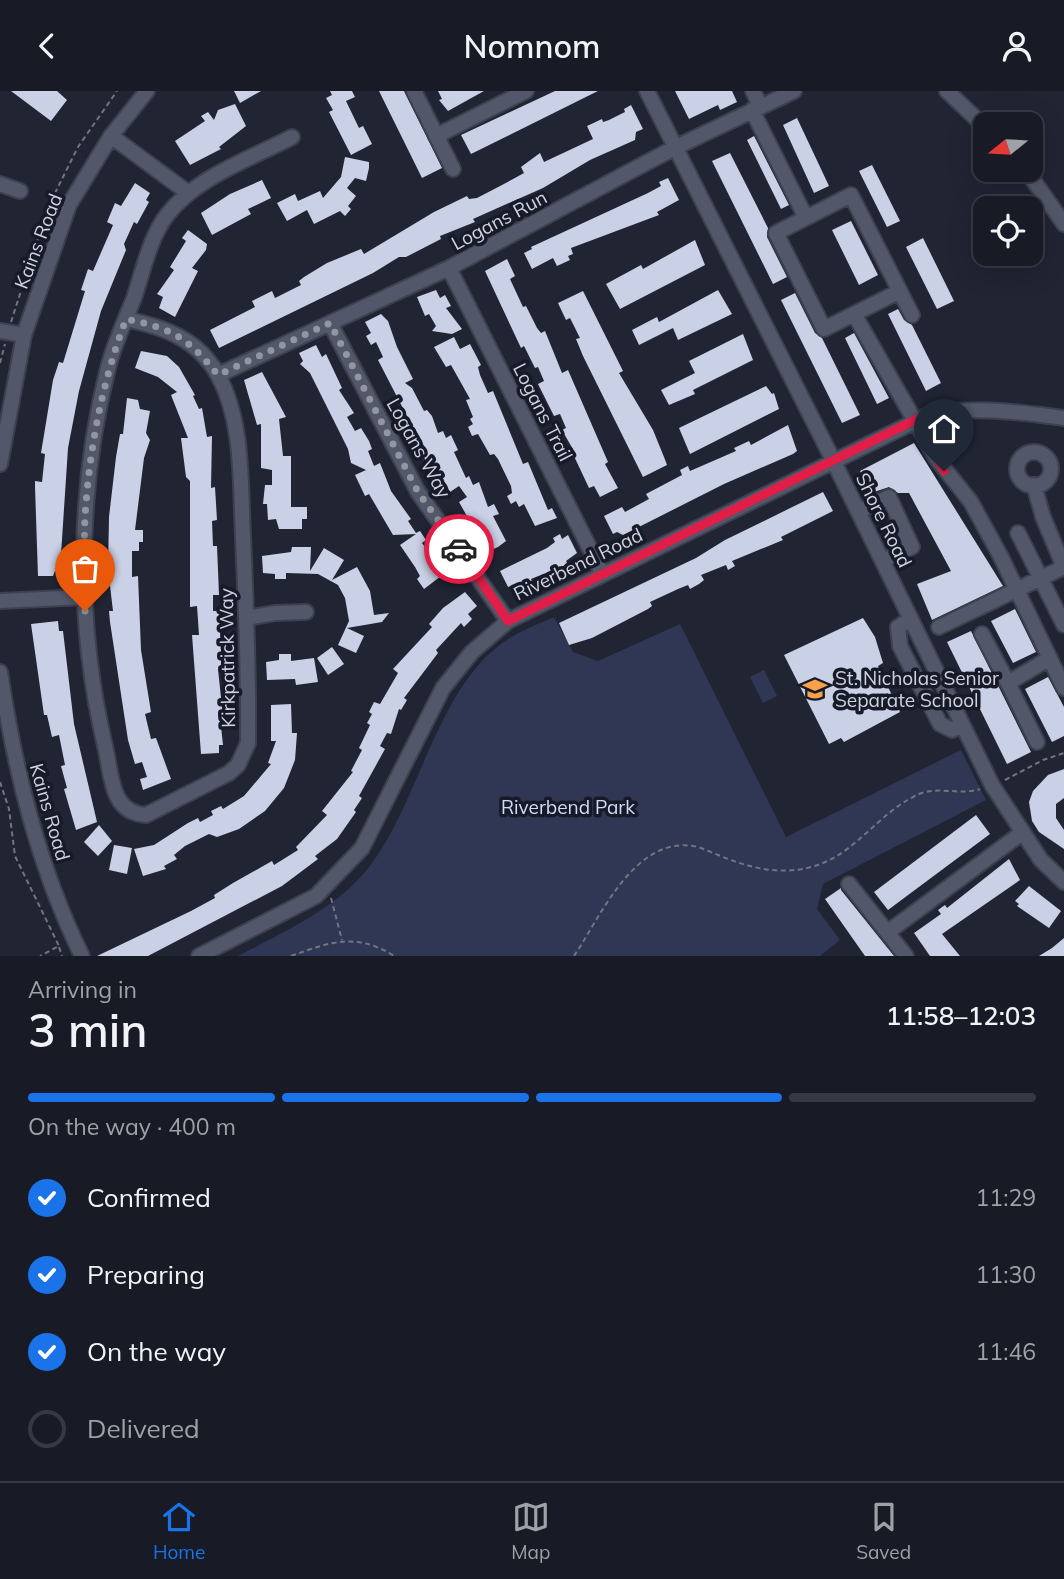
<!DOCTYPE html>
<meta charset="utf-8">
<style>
:root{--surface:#181b26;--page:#252832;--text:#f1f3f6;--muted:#9fa1a7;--line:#363943;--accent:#1a73e8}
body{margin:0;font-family:Mulish,sans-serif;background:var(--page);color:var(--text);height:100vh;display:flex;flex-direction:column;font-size:26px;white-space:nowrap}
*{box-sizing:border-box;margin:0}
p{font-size:23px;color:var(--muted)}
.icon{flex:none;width:38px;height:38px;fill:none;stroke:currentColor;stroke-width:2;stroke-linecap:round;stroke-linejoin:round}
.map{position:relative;height:865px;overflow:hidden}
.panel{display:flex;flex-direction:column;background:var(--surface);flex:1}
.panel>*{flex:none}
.needle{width:46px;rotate:252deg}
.buttons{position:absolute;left:973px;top:21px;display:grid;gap:14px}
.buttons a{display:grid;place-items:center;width:70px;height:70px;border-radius:14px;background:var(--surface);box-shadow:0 7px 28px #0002,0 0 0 2px var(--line);font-size:35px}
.pin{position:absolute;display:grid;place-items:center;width:60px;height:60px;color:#fff;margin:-72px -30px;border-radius:50% 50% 50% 0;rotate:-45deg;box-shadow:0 0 7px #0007}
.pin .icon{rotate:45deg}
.courier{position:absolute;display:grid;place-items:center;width:70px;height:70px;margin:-35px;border:5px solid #e11d48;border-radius:50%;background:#fff;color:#222;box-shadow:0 2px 9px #0007}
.overview em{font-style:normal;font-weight:600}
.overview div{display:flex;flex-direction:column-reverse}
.overview{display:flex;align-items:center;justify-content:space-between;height:119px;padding:0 28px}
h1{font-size:46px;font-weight:600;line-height:52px}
.bar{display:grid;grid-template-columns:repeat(4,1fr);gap:10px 7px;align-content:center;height:84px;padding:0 28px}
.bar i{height:9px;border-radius:5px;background:var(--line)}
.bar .current{background:var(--accent)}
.bar p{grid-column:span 4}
ol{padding:0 28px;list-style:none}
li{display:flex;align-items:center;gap:21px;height:77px}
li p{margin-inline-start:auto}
li .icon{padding:7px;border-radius:50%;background:var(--accent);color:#fff;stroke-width:4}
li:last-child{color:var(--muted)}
li i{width:38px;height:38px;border:4px solid var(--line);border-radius:50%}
header{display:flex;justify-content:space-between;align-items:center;height:91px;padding:0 28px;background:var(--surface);font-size:32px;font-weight:600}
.tab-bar{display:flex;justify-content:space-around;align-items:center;height:98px;border-top:2px solid var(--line);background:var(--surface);font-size:19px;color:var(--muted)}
.tab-bar a{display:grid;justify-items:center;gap:4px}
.tab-bar .current{color:var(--accent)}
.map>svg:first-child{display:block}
.green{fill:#303754}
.building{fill:#cad0e5}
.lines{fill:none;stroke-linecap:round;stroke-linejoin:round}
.minor-casing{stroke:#3d404e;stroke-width:18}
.path{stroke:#717582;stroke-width:2;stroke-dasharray:5 3.5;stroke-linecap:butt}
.minor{stroke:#525869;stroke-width:14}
.done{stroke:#9296a2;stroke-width:7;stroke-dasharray:0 12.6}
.route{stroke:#e11d48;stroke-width:9}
.labels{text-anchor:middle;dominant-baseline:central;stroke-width:7;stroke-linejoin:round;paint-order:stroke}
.street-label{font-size:19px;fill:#d0d3de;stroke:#171b29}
.poi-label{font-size:19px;fill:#d0d3de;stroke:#171b29;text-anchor:start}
.park-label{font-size:19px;fill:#d2dbf9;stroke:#171b29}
</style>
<header><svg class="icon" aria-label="back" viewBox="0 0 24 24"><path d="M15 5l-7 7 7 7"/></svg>Nomnom<svg class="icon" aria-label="person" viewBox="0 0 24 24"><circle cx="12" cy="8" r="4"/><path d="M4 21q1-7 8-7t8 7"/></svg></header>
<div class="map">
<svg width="1064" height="865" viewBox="0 0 1064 865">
<rect width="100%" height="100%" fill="#202433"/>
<path class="green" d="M554,526L573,561L598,570L680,533L786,746L961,659L986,709L823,793L817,818L840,849L820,865H238C283,841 332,820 366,780C420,714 436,592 510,547C524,538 539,533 554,526Z
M764,579L777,605L763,612L750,586Z"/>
<path class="building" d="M11,0H57L67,9L51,30Z
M234,0H261L240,12Z
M330,0H352L355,6L346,10L359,37L363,35L372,53L351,64L329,21L333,19L326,7L332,4Z
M379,0H404L442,77L422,87Z
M438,0H484L448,20L439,9L442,8Z
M555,0H598L471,63L461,44Z
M675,0H732L737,11L720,19L718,14L689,28Z
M235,13L246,35L219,56L221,58L190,74L175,50L205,30L201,25L208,21L214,29L218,19Z
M631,14L643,38L636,41L635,49L590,69L543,97L473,128L475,131L440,145L441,148L406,166H399L373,182L219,257L210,239L255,216L252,210L272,200L275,207L301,194L299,190L304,186L327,172L361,158L364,163L434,121L467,105L469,108L477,107L502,94L524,82L521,76L540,62L544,71L593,48L587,35L602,28L603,31L609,29L625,21L624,18Z
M797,27L829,95L814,102L783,34Z
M754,45L789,114L781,118L747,49Z
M730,62L768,137L767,146L787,186L773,193L712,70Z
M345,66L369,71V77L366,90L355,87L347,97L356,105L348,115L351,118L345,125L340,120L314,133L307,119L287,130L277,112L295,103L298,110L320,100L323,107L341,86Z
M872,74L900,130L887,136L859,80Z
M668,87L679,109L657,121L659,124L571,157L573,163L568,165L570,169L557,175L553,167L532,178L524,162L532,158L531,156L648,102L661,95L659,91Z
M262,89L271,107L248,118L251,123L212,144L201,122L230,103Z
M135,92L150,102L146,109L149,111L137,133L134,131L124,153L126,159L101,220L79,300L68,357L60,479L55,480L53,485H38L35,396V390L42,391L45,363L41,362L53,289L59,271L63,272L85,200L81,199L88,178L93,180L113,134L107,131L115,112L121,115Z
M851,130L878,184L859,194L832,139Z
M188,139L207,153L206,159L192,177L198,180L175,226L159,217L163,206L157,203L174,179L170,176L186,150L182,147Z
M923,147L954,210L937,218L906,156Z
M695,149L705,174L620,218L606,193L641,174L643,178Z
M507,168L515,185L510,188L523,216L526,215L537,237L541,242L545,240L562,282L568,279L608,371L605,373L618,397L600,406L594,395L589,397L573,363L575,362L562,339L566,337L560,323L554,325L538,293L544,290L538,276L535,277L524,255L521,257L485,180Z
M436,199L440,207L445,204L451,215L446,217L462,238L452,243L432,240L436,235L429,223L425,225L417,206Z
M718,199L732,223L678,249L673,237L639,254L632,239L657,226L659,231Z
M583,200L623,280L619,282L653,339L664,366L667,374L643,386L583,265L576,248L580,247L570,227L566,229L558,212Z
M795,202L815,242L822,247L860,324L842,332L781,209Z
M898,218L904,229L912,234L941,292L926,300L888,223Z
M381,223L388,230L397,256L413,288L405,292L412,297L424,320L427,319L432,325L438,342L443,340L446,347L451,344L458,359L454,361L466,387L469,385L473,394L479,391L488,416L494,413L499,423L493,425L506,450L498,456L487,461L459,411L467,406L459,395L450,401L446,393L442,396L438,393L428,374L423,364L427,362L424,355L414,336L410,338L405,328L408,327L378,269L383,266L376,251L371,254L366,245L371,242L365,231Z
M854,242L889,307L877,313L845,247Z
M743,243L753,269L693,299L695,303L669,314L661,299L695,282L689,270Z
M454,246L460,258L470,253L481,274L478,276L480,284L488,302L493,300L523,373L528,371L548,419L552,417L557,427L535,435L524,413L519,416L516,410L511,413L507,405L512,402L511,395L498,368L494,363L490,364L478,343L472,345L468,336L473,333L470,328L473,326L466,309L470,308L451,274L446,276L434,256Z
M316,254L322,266L326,263L342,297L339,299L354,322L347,326L355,340L361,337L369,350L372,358L368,360L374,375L380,372L391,400L411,428L408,430L416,442L420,440L426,449L422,452L434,468L440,472L442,470L449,479L424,498L417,488L420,485L415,476L400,454L416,443L393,444L369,403L365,405L355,384L366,379L351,372L348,358L310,282L300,273L303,270L299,262Z
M141,260L167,265L179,276L195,304L193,305L199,318L202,317L207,346L212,345L211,397L215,396L217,429L212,430L213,455H217L219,504H213V520H219L222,578H218L223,626H220L223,654H219V662L201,663L192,544H199L197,515L190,516V390L186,386L181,347H188L171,304L177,301L158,286L135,277Z
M262,281L286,326L279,328L283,365H291V416H307V428H302V438H279L276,428L268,429L267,413H263L265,394H272V379L261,377V333L257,334L244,289Z
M766,295L772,303L774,302L779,318L690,363L679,337Z
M127,307L138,309L140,318L150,320L146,342L150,349L144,367L135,439H143V451H139V460H132V486L138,485L141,559L151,621L145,623L151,648L156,647L171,688L143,699L140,688L147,686L142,671L135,673L128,649L110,531L109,520H113L108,478L109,426L116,366L120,343H123Z
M788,334L797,360L793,363L724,393L623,444L617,441L613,443L604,425L622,416L625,421L649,408L646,403L682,384L680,379L688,375L690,380L736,360L734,357L749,350L751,354Z
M914,352L1003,495L932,529L917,493L951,480L909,402H898L889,396L871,402L860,380Z
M823,401L833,420L781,446L783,449L732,470L735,475L728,479L726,474L701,484L704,489L699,493L690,498L688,494L678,498L650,511L652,515L648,518L592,547L569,554L559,532L696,467L725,449Z
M560,443L562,448L568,444L577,462L566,470L568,473L531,488L532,490L521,496L519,492L508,496L500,480L547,457L555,451L553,447Z
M292,456H311L310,480L324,457L344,469L332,489L357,476L370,500L374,524L389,522L382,531L347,537L364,545L356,562L338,554L349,530L345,507L338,494L318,483L286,482V488H275V483L263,482L262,465L291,461Z
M465,501L477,515L468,523L472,528L464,536L461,532L436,559L438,562L404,607L407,609L401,619L399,618L391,643L387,642L380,655L385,658L359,705L362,707L354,719L356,721L337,748L315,765L318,768L282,795L148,865H97L191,820L215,807L214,804L233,792L272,770L274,774L298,759L296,756L327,724L322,720L353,681L351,680L362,659L359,657L370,634L367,632L372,623L369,621L374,611L380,613L398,582L393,578L432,536L429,533L443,517Z
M1015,518L1036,561L1013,572L991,530Z
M863,527L875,546L883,572L878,575L900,621L844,651L841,647L829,653L784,564Z
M58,530L59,540H63L74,633L97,731L76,739L64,698L67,697L61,675L65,674L59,644L52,646L47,624H44L31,533Z
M971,540L1031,661L1007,673L947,551Z
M332,556L344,573L328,584L317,567Z
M279,563H291V570L314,567L318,591L296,594L295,588L267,589L266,571L279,569Z
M1048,586L1064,616V645L1052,651L1025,598Z
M291,613L292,642H297L295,669L284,697L265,720L239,738L217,746L209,743L185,755L174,764L177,768L164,775L166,778L143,785L134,758L154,754L188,732L198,727L200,731L213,724L211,720L221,715L223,718L244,705L271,673L268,672L276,650H271V614Z
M1064,678V707L1056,713V727L1064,739V758L1039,741L1032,730L1029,711L1033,700L1048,684Z
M976,724L990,743L888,819L874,801Z
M99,734L112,750L98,765L84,751Z
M114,754L132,757L127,783L109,779Z
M1009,768L1020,789L942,843L960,865H930L914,842L941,823L938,819L945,814L947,817Z
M1029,795L1061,820L1049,837L1017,815L1019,813L1015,810Z
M841,797V799L894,865H865L825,808Z
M1064,847V865H1039L1052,857Z"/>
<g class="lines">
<g class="minor-casing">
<path id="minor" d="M414,0L453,78
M647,0L833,369L992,694L1041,769L1064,791
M753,0L761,16
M947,0L985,36
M752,19L806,127
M111,45L187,101
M436,45L526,0
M1026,79L1064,133
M0,93L20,100
M449,177L602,482
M900,200L824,238L776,142L851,104L912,224
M854,223L936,367L971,411L1001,466L1064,597
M126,228C164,236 198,248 218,284C244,332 240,392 243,445C246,514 249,583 248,652L238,674L229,682L146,724C110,722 112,684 105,655C76,533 77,399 108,277C114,253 125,230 134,207C143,180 150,146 167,124C196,86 250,68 292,46
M330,232L418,401L508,530
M0,240L24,244
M218,284L449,177L674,57L794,0
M1017 378a17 17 0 1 1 34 0a17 17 0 1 1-34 0Z
M0,373L24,244L69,114L111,45L147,0
M1034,394L1043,426L1064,476
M859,420L889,406L912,456L883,470
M1018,442L1064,534
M0,510L85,506
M247,527L275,522L306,521
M911,528L898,536L900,555L940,633L952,639L962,634
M939,536L1064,476
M982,543L1008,592
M0,581C15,680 38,775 82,865
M1037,651L1008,592L1050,567
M849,793L906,865
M888,841L1023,741
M199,865L316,805L362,757L443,597L472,561L508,530L926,325C974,314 1017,321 1064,327"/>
</g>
<path class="path" d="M11,231L48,116L78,56L117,0
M0,272L5,253
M1005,689L1043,669L1064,662
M0,691L9,718L15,765L59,855L40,865
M331,807L342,849
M59,856L62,865
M291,865C330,851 356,841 394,865
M574,865C601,825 634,746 693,755C701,756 710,761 718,764C747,776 776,784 807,777C854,767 876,723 917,704C937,694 959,705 980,698"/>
<use href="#minor" class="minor"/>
</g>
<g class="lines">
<path class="done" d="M85,520C85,484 83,447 86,412C91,349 104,286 126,228C172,237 188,247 218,284L330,232L418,401L459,458"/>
<path class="route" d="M459,458L508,530L917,328L944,380"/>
</g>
<defs>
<g id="school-bare" transform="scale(1.89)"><path d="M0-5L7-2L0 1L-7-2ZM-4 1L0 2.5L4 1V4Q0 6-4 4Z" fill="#f8a14a" stroke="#171b29" stroke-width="2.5" paint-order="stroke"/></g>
</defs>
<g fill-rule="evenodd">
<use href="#school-bare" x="815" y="598"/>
</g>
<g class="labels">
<g class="street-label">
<text transform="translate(499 129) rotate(-28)">Logans Run</text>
<text transform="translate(38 150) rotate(-69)">Kains Road</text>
<text transform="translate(543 321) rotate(63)">Logans Trail</text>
<text transform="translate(419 357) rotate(61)">Logans Way</text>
<text transform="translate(884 429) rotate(64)">Shore Road</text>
<text transform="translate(578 473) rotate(-26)">Riverbend Road</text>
<text transform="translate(227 567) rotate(-91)">Kirkpatrick Way</text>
<text transform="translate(50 721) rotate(74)">Kains Road</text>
</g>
<g class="poi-label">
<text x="835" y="587">St. Nicholas Senior<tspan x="835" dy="22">Separate School</tspan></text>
</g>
<g class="park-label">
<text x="568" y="716">Riverbend Park</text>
</g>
</g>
</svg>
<div class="buttons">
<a><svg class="needle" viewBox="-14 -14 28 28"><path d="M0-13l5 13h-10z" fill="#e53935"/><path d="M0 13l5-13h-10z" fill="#9fa1a7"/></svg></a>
<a><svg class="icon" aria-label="locate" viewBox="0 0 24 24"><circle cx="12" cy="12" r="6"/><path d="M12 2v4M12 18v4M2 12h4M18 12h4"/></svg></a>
</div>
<div class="pin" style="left:85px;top:520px;background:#ea580c"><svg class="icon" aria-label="bag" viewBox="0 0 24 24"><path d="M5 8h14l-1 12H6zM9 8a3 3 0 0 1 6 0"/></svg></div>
<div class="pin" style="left:944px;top:380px;background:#1f2937"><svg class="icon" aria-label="home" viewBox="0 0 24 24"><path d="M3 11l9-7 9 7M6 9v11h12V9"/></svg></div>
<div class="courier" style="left:459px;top:458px"><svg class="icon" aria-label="car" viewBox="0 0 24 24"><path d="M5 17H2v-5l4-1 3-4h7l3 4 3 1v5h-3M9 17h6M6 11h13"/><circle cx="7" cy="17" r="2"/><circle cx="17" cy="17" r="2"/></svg></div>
</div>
<section class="panel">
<div class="overview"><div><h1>3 min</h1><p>Arriving in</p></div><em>11:58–12:03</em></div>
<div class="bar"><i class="current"></i><i class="current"></i><i class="current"></i><i></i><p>On the way · 400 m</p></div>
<ol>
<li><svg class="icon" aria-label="check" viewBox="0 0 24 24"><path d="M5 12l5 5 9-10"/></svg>Confirmed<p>11:29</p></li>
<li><svg class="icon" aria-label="check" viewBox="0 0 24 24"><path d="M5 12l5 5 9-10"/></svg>Preparing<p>11:30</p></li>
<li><svg class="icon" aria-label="check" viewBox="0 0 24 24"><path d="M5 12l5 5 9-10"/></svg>On the way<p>11:46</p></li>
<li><i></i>Delivered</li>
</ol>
</section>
<nav class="tab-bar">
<a class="current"><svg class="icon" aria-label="home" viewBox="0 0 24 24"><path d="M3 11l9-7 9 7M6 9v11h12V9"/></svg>Home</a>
<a><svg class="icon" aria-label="map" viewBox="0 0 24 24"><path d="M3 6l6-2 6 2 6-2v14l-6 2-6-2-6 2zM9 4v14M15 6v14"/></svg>Map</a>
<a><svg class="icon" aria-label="saved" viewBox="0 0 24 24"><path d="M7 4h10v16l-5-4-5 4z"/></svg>Saved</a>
</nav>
